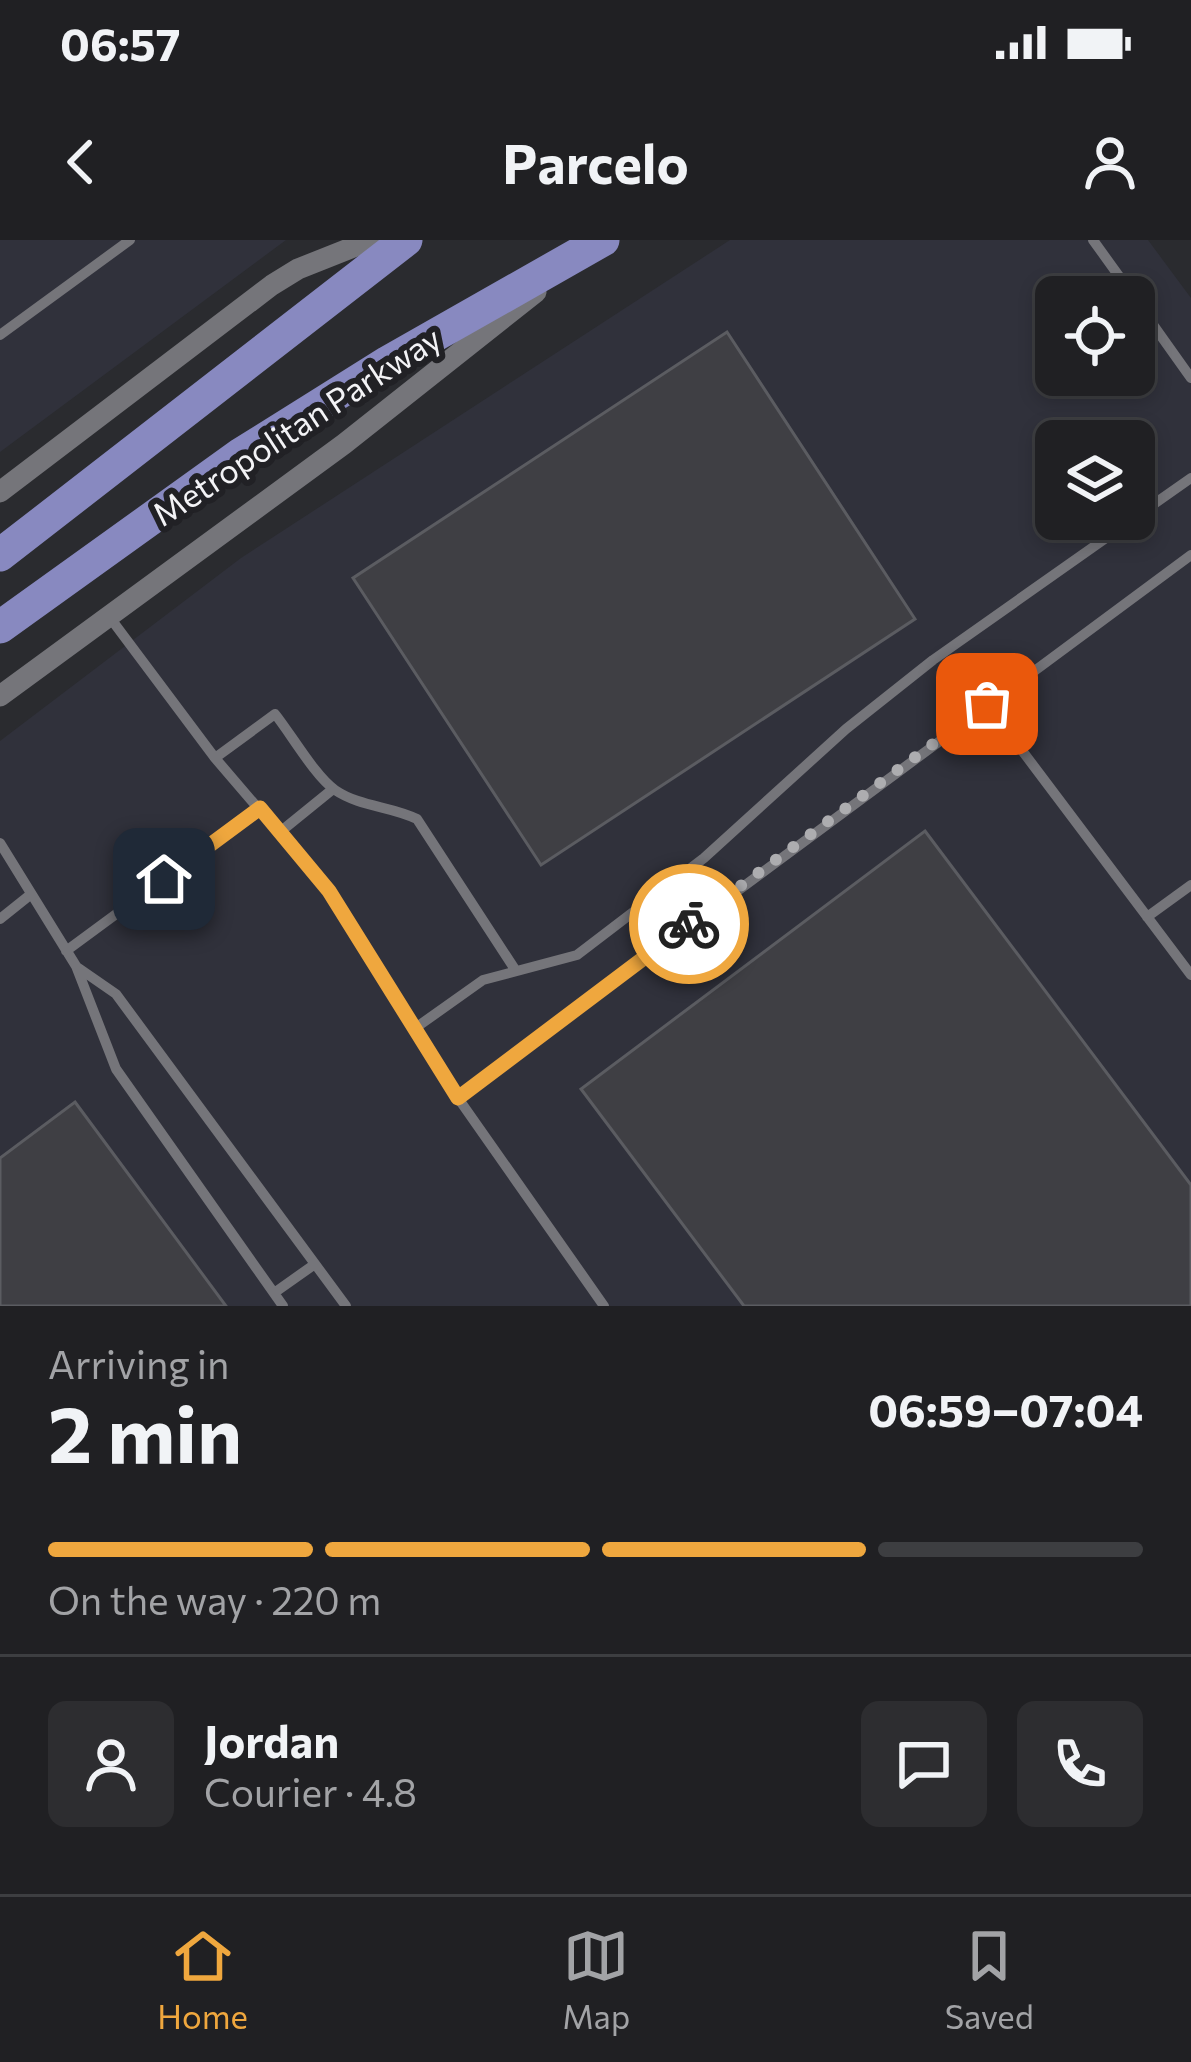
<!DOCTYPE html>
<meta charset="utf-8">
<style>
:root{--surface:#202023;--page:#2d2d30;--text:#f1f3f6;--muted:#a2a3a6;--line:#3d3e41;--accent:#efa73e}
body{margin:0;font-family:Commissioner,sans-serif;background:var(--page);color:var(--text);height:100vh;display:flex;flex-direction:column;font-size:45px;white-space:nowrap}
*{box-sizing:border-box;margin:0}
p{font-size:39px;color:var(--muted)}
.icon{flex:none;width:66px;height:66px;fill:none;stroke:currentColor;stroke-width:2;stroke-linecap:round;stroke-linejoin:round}
.map{position:relative;height:1066px;overflow:hidden}
.details{display:flex;flex-direction:column;background:var(--surface);flex:1}
.details>*{flex:none}
.fabs{position:absolute;left:1035px;top:36px;display:grid;gap:24px}
.fabs a{display:grid;place-items:center;width:120px;height:120px;border-radius:18px;background:var(--surface);box-shadow:0 6px 18px #0003,0 0 0 3px var(--line);font-size:60px}
.pin{position:absolute;display:grid;place-items:center;width:102px;height:102px;color:#fff;margin:-51px;border-radius:24px;box-shadow:0 6px 18px #0006}
.courier{position:absolute;display:grid;place-items:center;width:120px;height:120px;margin:-60px;border:9px solid #efa73e;border-radius:50%;background:#fff;color:#222;box-shadow:0 3px 15px #0007}
.headline em{font-style:normal;font-weight:700}
.headline div{display:flex;flex-direction:column-reverse}
.headline{display:flex;align-items:center;justify-content:space-between;height:204px;padding:0 48px}
h1{font-size:78px;font-weight:700;line-height:90px}
.bar{display:grid;grid-template-columns:repeat(4,1fr);gap:18px 12px;align-content:center;height:144px;padding:0 48px}
.bar i{height:15px;border-radius:9px;background:var(--line)}
.bar .selected{background:var(--accent)}
.bar p{grid-column:span 4}
.line{display:flex;align-items:center;gap:30px;padding:0 48px;border-top:3px solid var(--line)}
.line div{flex:1}
.round{display:grid;place-items:center;flex:none;width:126px;height:126px;border-radius:18px;background:var(--page)}
.status{display:flex;justify-content:space-between;align-items:center;height:84px;padding:0 60px;background:var(--surface);direction:ltr}
.status svg{height:33px;fill:currentColor}
header{display:flex;justify-content:space-between;align-items:center;height:156px;padding:0 48px;background:var(--surface);font-size:54px;font-weight:700}
.menu{display:flex;justify-content:space-around;align-items:center;height:168px;border-top:3px solid var(--line);background:var(--surface);font-size:33px;color:var(--muted)}
.menu a{display:grid;justify-items:center;gap:6px}
.menu .selected{color:var(--accent)}
.map>svg:first-child{display:block}
.built{fill:#30313b;fill-rule:evenodd}
.building{fill:#3f3f44;stroke:#5b5c61;stroke-width:3}
.lines{fill:none;stroke-linecap:round;stroke-linejoin:round}
.lane{stroke:#75757a;stroke-width:10}
.street{stroke:#75757a;stroke-width:21}
.primary{stroke:#8889c0;stroke-width:33}
.done{stroke:#adadb0;stroke-width:12;stroke-dasharray:0 21.6}
.route{stroke:#efa73e;stroke-width:15}
.labels{text-anchor:middle;dominant-baseline:central;stroke-width:12;stroke-linejoin:round;paint-order:stroke}
.street-label{font-size:33px;fill:#f3f3f6;stroke:#212125}
</style>
<div class="status"><b>06:57</b><svg viewBox="0 0 49 12"><path d="M0 12V9h3v3zM5 12V6h3v6zM10 12V3h3v9zM15 12V0h3v12zM26 1h20v11H26zM47 4h2v5h-2z"/></svg></div>
<header><svg class="icon" aria-label="back" viewBox="0 0 24 24"><path d="M15 5l-7 7 7 7"/></svg>Parcelo<svg class="icon" aria-label="person" viewBox="0 0 24 24"><circle cx="12" cy="8" r="4"/><path d="M4 21q1-7 8-7t8 7"/></svg></header>
<div class="map">
<svg width="1191" height="1066" viewBox="0 0 1191 1066">
<rect width="100%" height="100%" fill="#2a2b2f"/>
<path class="built" d="M0,0H286L0,212Z
M730,0H1148L1191,58V1066H0V501L241,318ZM1056,57H1134V135H1056ZM1056,201H1134V279H1056Z"/>
<path class="building" d="M727,92L915,379L541,625L353,338Z
M925,591L1191,945V1066H744L581,849Z
M75,862L226,1066H0V918Z"/>
<g class="lines">
<path class="lane" d="M1093,0L1134,57
M1134,58L1191,138
M0,95L130,0
M1134,278L1191,238
M108,375L215,518L329,651L458,858L604,1066
M987,464L1191,735
M215,518L275,474C291,494 315,536 335,550C360,567 391,566 417,579L516,731
M280,592L333,549
M0,603L76,726L116,829L283,1066
M1147,677L1191,645
M0,679L30,655
M66,711L260,568
M77,727L116,754L346,1066
M414,789L483,740L577,715L704,618L846,489L933,420L1133,279
M458,858L1191,315
M274,1053L315,1024"/>
<path class="street" d="M0,252L272,45L298,29L371,0
M0,456L344,204L536,52"/>
<path class="primary" d="M0,315L406,0
M0,387L241,214L388,122L603,0"/>
</g>
<g class="lines">
<path class="done" d="M689,684L987,464"/>
<path class="route" d="M164,639L260,568L329,651L458,858L689,684"/>
</g>
<g class="labels">
<g class="street-label">
<text transform="translate(296 185) rotate(-33)">Metropolitan Parkway</text>
</g>
</g>
</svg>
<div class="fabs">
<a><svg class="icon" aria-label="locate" viewBox="0 0 24 24"><circle cx="12" cy="12" r="6"/><path d="M12 2v4M12 18v4M2 12h4M18 12h4"/></svg></a>
<a><svg class="icon" aria-label="layers" viewBox="0 0 24 24"><path d="M12 4l9 5-9 5-9-5zM3 14l9 5 9-5"/></svg></a>
</div>
<div class="pin" style="left:987px;top:464px;background:#ea580c"><svg class="icon" aria-label="bag" viewBox="0 0 24 24"><path d="M5 8h14l-1 12H6zM9 8a3 3 0 0 1 6 0"/></svg></div>
<div class="pin" style="left:164px;top:639px;background:#1f2937"><svg class="icon" aria-label="home" viewBox="0 0 24 24"><path d="M3 11l9-7 9 7M6 9v11h12V9"/></svg></div>
<div class="courier" style="left:689px;top:684px"><svg class="icon" aria-label="bike" viewBox="0 0 24 24"><circle cx="6" cy="16" r="4"/><circle cx="18" cy="16" r="4"/><path d="M6 16l4-8h5l3 8M10 8l3 8H6M13 5h3"/></svg></div>
</div>
<section class="details">
<div class="headline"><div><h1>2 min</h1><p>Arriving in</p></div><em>06:59–07:04</em></div>
<div class="bar"><i class="selected"></i><i class="selected"></i><i class="selected"></i><i></i><p>On the way · 220 m</p></div>
<div class="line" style="height:216px"><a class="round"><svg class="icon" aria-label="person" viewBox="0 0 24 24"><circle cx="12" cy="8" r="4"/><path d="M4 21q1-7 8-7t8 7"/></svg></a><div><b>Jordan</b><p>Courier · 4.8</p></div><a class="round"><svg class="icon" aria-label="chat" viewBox="0 0 24 24"><path d="M4 5h16v11H9l-5 4z"/></svg></a><a class="round"><svg class="icon" aria-label="phone" viewBox="0 0 24 24"><path d="M5 4h4l2 5-3 2q2 4 5 5l2-3 5 2v4C11 20 4 13 5 4z"/></svg></a></div>
</section>
<nav class="menu">
<a class="selected"><svg class="icon" aria-label="home" viewBox="0 0 24 24"><path d="M3 11l9-7 9 7M6 9v11h12V9"/></svg>Home</a>
<a><svg class="icon" aria-label="map" viewBox="0 0 24 24"><path d="M3 6l6-2 6 2 6-2v14l-6 2-6-2-6 2zM9 4v14M15 6v14"/></svg>Map</a>
<a><svg class="icon" aria-label="saved" viewBox="0 0 24 24"><path d="M7 4h10v16l-5-4-5 4z"/></svg>Saved</a>
</nav>
